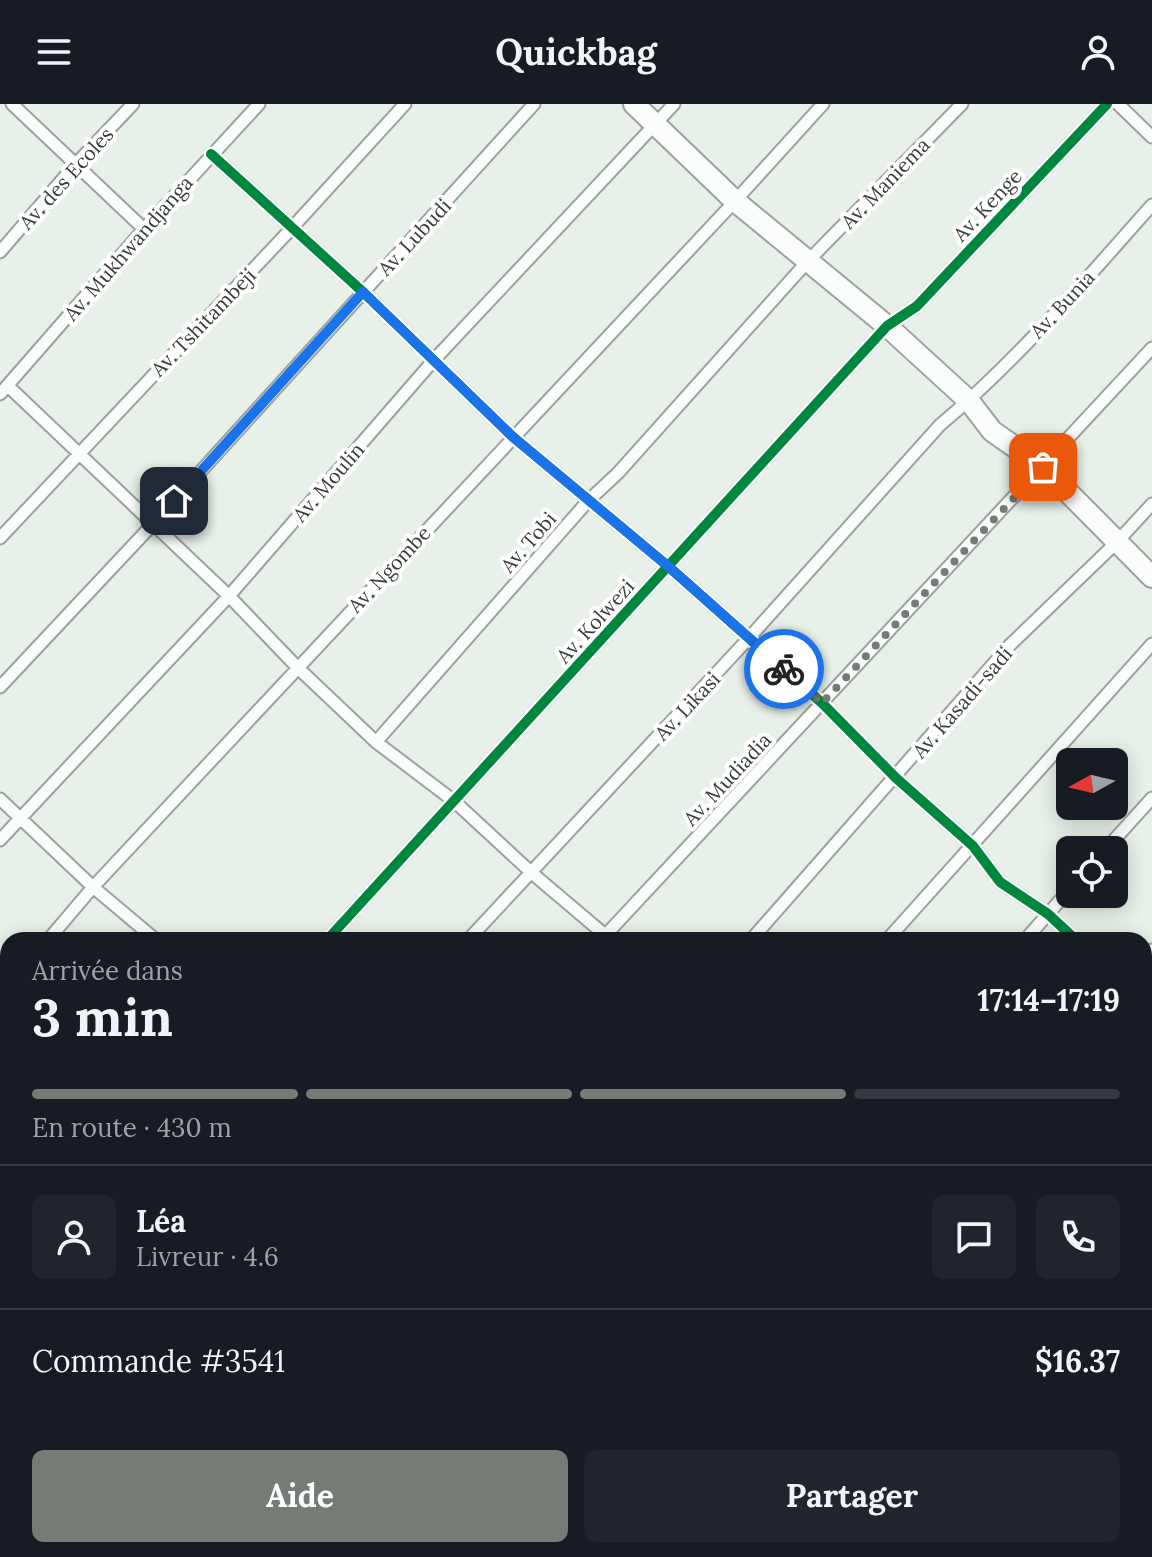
<!DOCTYPE html>
<html lang="fr">
<meta charset="utf-8">
<style>
:root{--surface:#171b24;--page:#20242c;--text:#f1f3f6;--muted:#9ea1a6;--line:#363941;--accent:#757c76}
body{margin:0;font-family:Lora,serif;background:var(--page);color:var(--text);height:100vh;display:flex;flex-direction:column;font-size:30px;white-space:nowrap}
*{box-sizing:border-box;margin:0}
p{font-size:26px;color:var(--muted)}
.icon{flex:none;width:44px;height:44px;fill:none;stroke:currentColor;stroke-width:2;stroke-linecap:round;stroke-linejoin:round}
.map{position:relative;flex:1;overflow:hidden}
.drawer{position:absolute;left:0px;top:828px;width:1152px;height:626px;display:flex;flex-direction:column;background:var(--surface);border-radius:24px 24px 0 0;box-shadow:0 4px 20px #0003}
.drawer>*{flex:none}
.needle{width:52px;rotate:262deg}
.tools{position:absolute;left:1056px;top:644px;display:grid;gap:16px}
.tools a{display:grid;place-items:center;width:72px;height:72px;border-radius:12px;background:var(--surface);box-shadow:0 4px 20px #0003;font-size:40px}
.pin{position:absolute;display:grid;place-items:center;width:68px;height:68px;color:#fff;margin:-34px;border-radius:16px;box-shadow:0 4px 12px #0006}
.courier{position:absolute;display:grid;place-items:center;width:80px;height:80px;margin:-40px;border:6px solid #1a73e8;border-radius:50%;background:#fff;color:#222;box-shadow:0 2px 10px #0007}
.headline em{font-style:normal;font-weight:700}
.headline div{display:flex;flex-direction:column-reverse}
.headline{display:flex;align-items:center;justify-content:space-between;height:136px;padding:0 32px}
h1{font-size:52px;font-weight:700;line-height:60px}
.bar{display:grid;grid-template-columns:repeat(4,1fr);gap:12px 8px;align-content:center;height:96px;padding:0 32px}
.bar i{height:10px;border-radius:6px;background:var(--line)}
.bar .selected{background:var(--accent)}
.bar p{grid-column:span 4}
.line{display:flex;align-items:center;gap:20px;padding:0 32px;border-top:2px solid var(--line)}
.line div{flex:1}
.round{display:grid;place-items:center;flex:none;width:84px;height:84px;border-radius:12px;background:var(--page)}
.primary-button{display:flex;gap:16px;margin-top:auto;padding:16px 32px}
.primary-button a{flex:1;height:92px;border-radius:12px;background:var(--accent);color:#fff;font-size:32px;font-weight:700;line-height:92px;text-align:center}
.primary-button a+a{background:var(--page);color:var(--text)}
header{display:flex;justify-content:space-between;align-items:center;height:104px;padding:0 32px;background:var(--surface);font-size:36px;font-weight:700}
.map>svg:first-child{display:block}
.lines{fill:none;stroke-linecap:round;stroke-linejoin:round}
.street-casing{stroke:#9ca29e;stroke-width:15}
.highway-casing{stroke:#9ca29e;stroke-width:24}
.street{stroke:#fbfdfc;stroke-width:11}
.highway{stroke:#fbfdfc;stroke-width:20}
.cycleway-casing{stroke:#fff;stroke-width:15}
.cycleway{stroke:#00873e;stroke-width:10}
.done{stroke:#757c76;stroke-width:8;stroke-dasharray:0 14.4}
.route{stroke:#1a73e8;stroke-width:10}
.labels{text-anchor:middle;dominant-baseline:central;stroke-width:8;stroke-linejoin:round;paint-order:stroke}
.street-label{font-size:20px;fill:#373d38;stroke:#fff}
</style>
<header><svg class="icon" aria-label="menu" viewBox="0 0 24 24"><path d="M4 6h16M4 12h16M4 18h16"/></svg>Quickbag<svg class="icon" aria-label="person" viewBox="0 0 24 24"><circle cx="12" cy="8" r="4"/><path d="M4 21q1-7 8-7t8 7"/></svg></header>
<div class="map">
<svg width="1152" height="1453" viewBox="0 0 1152 1453">
<rect width="100%" height="100%" fill="#e7f0e9"/>
<g class="lines">
<g class="street-casing">
<path id="street" d="M12,0L144,125
M1118,0L1152,33
M211,50L363,188L513,333L669,463L822,599L896,674L973,742L1000,778L1048,810L1076,836
M0,148L75,61L133,0
M8,282L229,492L297,563L376,638L454,697L533,770L611,836
M0,290L144,125L259,0
M0,434L291,125L405,0
M0,583L153,420L534,0
M376,638L588,397L618,369L807,158L962,0
M0,695L93,783L156,836
M0,736L229,492L433,257L674,0
M1105,746L1152,694
M602,835L1152,244
M48,836L93,783L735,97L823,0
M327,836L887,222L917,202L1107,0
M468,836L749,534L940,321C1018,256 1085,176 1152,101
M751,836L1010,541L1117,438L1152,400
M887,836L1152,540
M1025,836L1070,785
M1144,856L1152,846
M0,893L8,883
M1144,897L1152,904
M1144,1008L1152,998
M0,1035L8,1027
M0,1114L8,1121
M1144,1157L1152,1149
M0,1194L8,1186
M1144,1306L1152,1296
M1144,1316L1152,1323
M0,1340L8,1331
M345,1446L353,1453
M841,1446L848,1453
M33,1453L39,1446
M480,1453L487,1446
M625,1453L631,1446
M768,1453L774,1446
M891,1453L897,1446
M1027,1453L1033,1446"/>
</g>
<g class="highway-casing">
<path id="highway" d="M634,0L735,97L887,222L969,297L992,327L1043,363L1152,473"/>
</g>
<use href="#street" class="street"/>
<use href="#highway" class="highway"/>
<g class="cycleway-casing">
<path id="cycleway" d="M211,50L363,188L513,333L669,463L822,599L896,674L973,742L1000,778L1048,810L1076,836
M327,836L887,222L917,202L1107,0"/>
</g>
<use href="#cycleway" class="cycleway"/>
</g>
<g class="lines">
<path class="done" d="M784,565L822,599L1043,363"/>
<path class="route" d="M174,397L363,188L513,333L669,463L784,565"/>
</g>
<g class="labels">
<g class="street-label">
<text transform="translate(66 74) rotate(-48)">Av. des Ecoles</text>
<text transform="translate(885 79) rotate(-46)">Av. Maniema</text>
<text transform="translate(987 101) rotate(-47)">Av. Kenge</text>
<text transform="translate(414 133) rotate(-47)">Av. Lubudi</text>
<text transform="translate(128 144) rotate(-49)">Av. Mukhwandjanga</text>
<text transform="translate(1062 200) rotate(-47)">Av. Bunia</text>
<text transform="translate(203 218) rotate(-46)">Av. Tshitambeji</text>
<text transform="translate(328 378) rotate(-49)">Av. Moulin</text>
<text transform="translate(528 438) rotate(-49)">Av. Tobi</text>
<text transform="translate(389 465) rotate(-47)">Av. Ngombe</text>
<text transform="translate(595 517) rotate(-48)">Av. Kolwezi</text>
<text transform="translate(962 598) rotate(-49)">Av. Kasadi-sadi</text>
<text transform="translate(687 602) rotate(-47)">Av. Likasi</text>
<text transform="translate(727 675) rotate(-47)">Av. Mudiadia</text>
</g>
</g>
</svg>
<div class="tools">
<a><svg class="needle" viewBox="-14 -14 28 28"><path d="M0-13l5 13h-10z" fill="#e53935"/><path d="M0 13l5-13h-10z" fill="#9ea1a6"/></svg></a>
<a><svg class="icon" aria-label="locate" viewBox="0 0 24 24"><circle cx="12" cy="12" r="6"/><path d="M12 2v4M12 18v4M2 12h4M18 12h4"/></svg></a>
</div>
<div class="pin" style="left:1043px;top:363px;background:#ea580c"><svg class="icon" aria-label="bag" viewBox="0 0 24 24"><path d="M5 8h14l-1 12H6zM9 8a3 3 0 0 1 6 0"/></svg></div>
<div class="pin" style="left:174px;top:397px;background:#1f2937"><svg class="icon" aria-label="home" viewBox="0 0 24 24"><path d="M3 11l9-7 9 7M6 9v11h12V9"/></svg></div>
<div class="courier" style="left:784px;top:565px"><svg class="icon" aria-label="bike" viewBox="0 0 24 24"><circle cx="6" cy="16" r="4"/><circle cx="18" cy="16" r="4"/><path d="M6 16l4-8h5l3 8M10 8l3 8H6M13 5h3"/></svg></div>
<section class="drawer">
<div class="headline"><div><h1>3 min</h1><p>Arrivée dans</p></div><em>17:14–17:19</em></div>
<div class="bar"><i class="selected"></i><i class="selected"></i><i class="selected"></i><i></i><p>En route · 430 m</p></div>
<div class="line" style="height:144px"><a class="round"><svg class="icon" aria-label="person" viewBox="0 0 24 24"><circle cx="12" cy="8" r="4"/><path d="M4 21q1-7 8-7t8 7"/></svg></a><div><b>Léa</b><p>Livreur · 4.6</p></div><a class="round"><svg class="icon" aria-label="chat" viewBox="0 0 24 24"><path d="M4 5h16v11H9l-5 4z"/></svg></a><a class="round"><svg class="icon" aria-label="phone" viewBox="0 0 24 24"><path d="M5 4h4l2 5-3 2q2 4 5 5l2-3 5 2v4C11 20 4 13 5 4z"/></svg></a></div>
<div class="line" style="height:104px"><div>Commande #3541</div><b>$16.37</b></div>
<div class="primary-button"><a>Aide</a><a>Partager</a></div>
</section>
</div>
